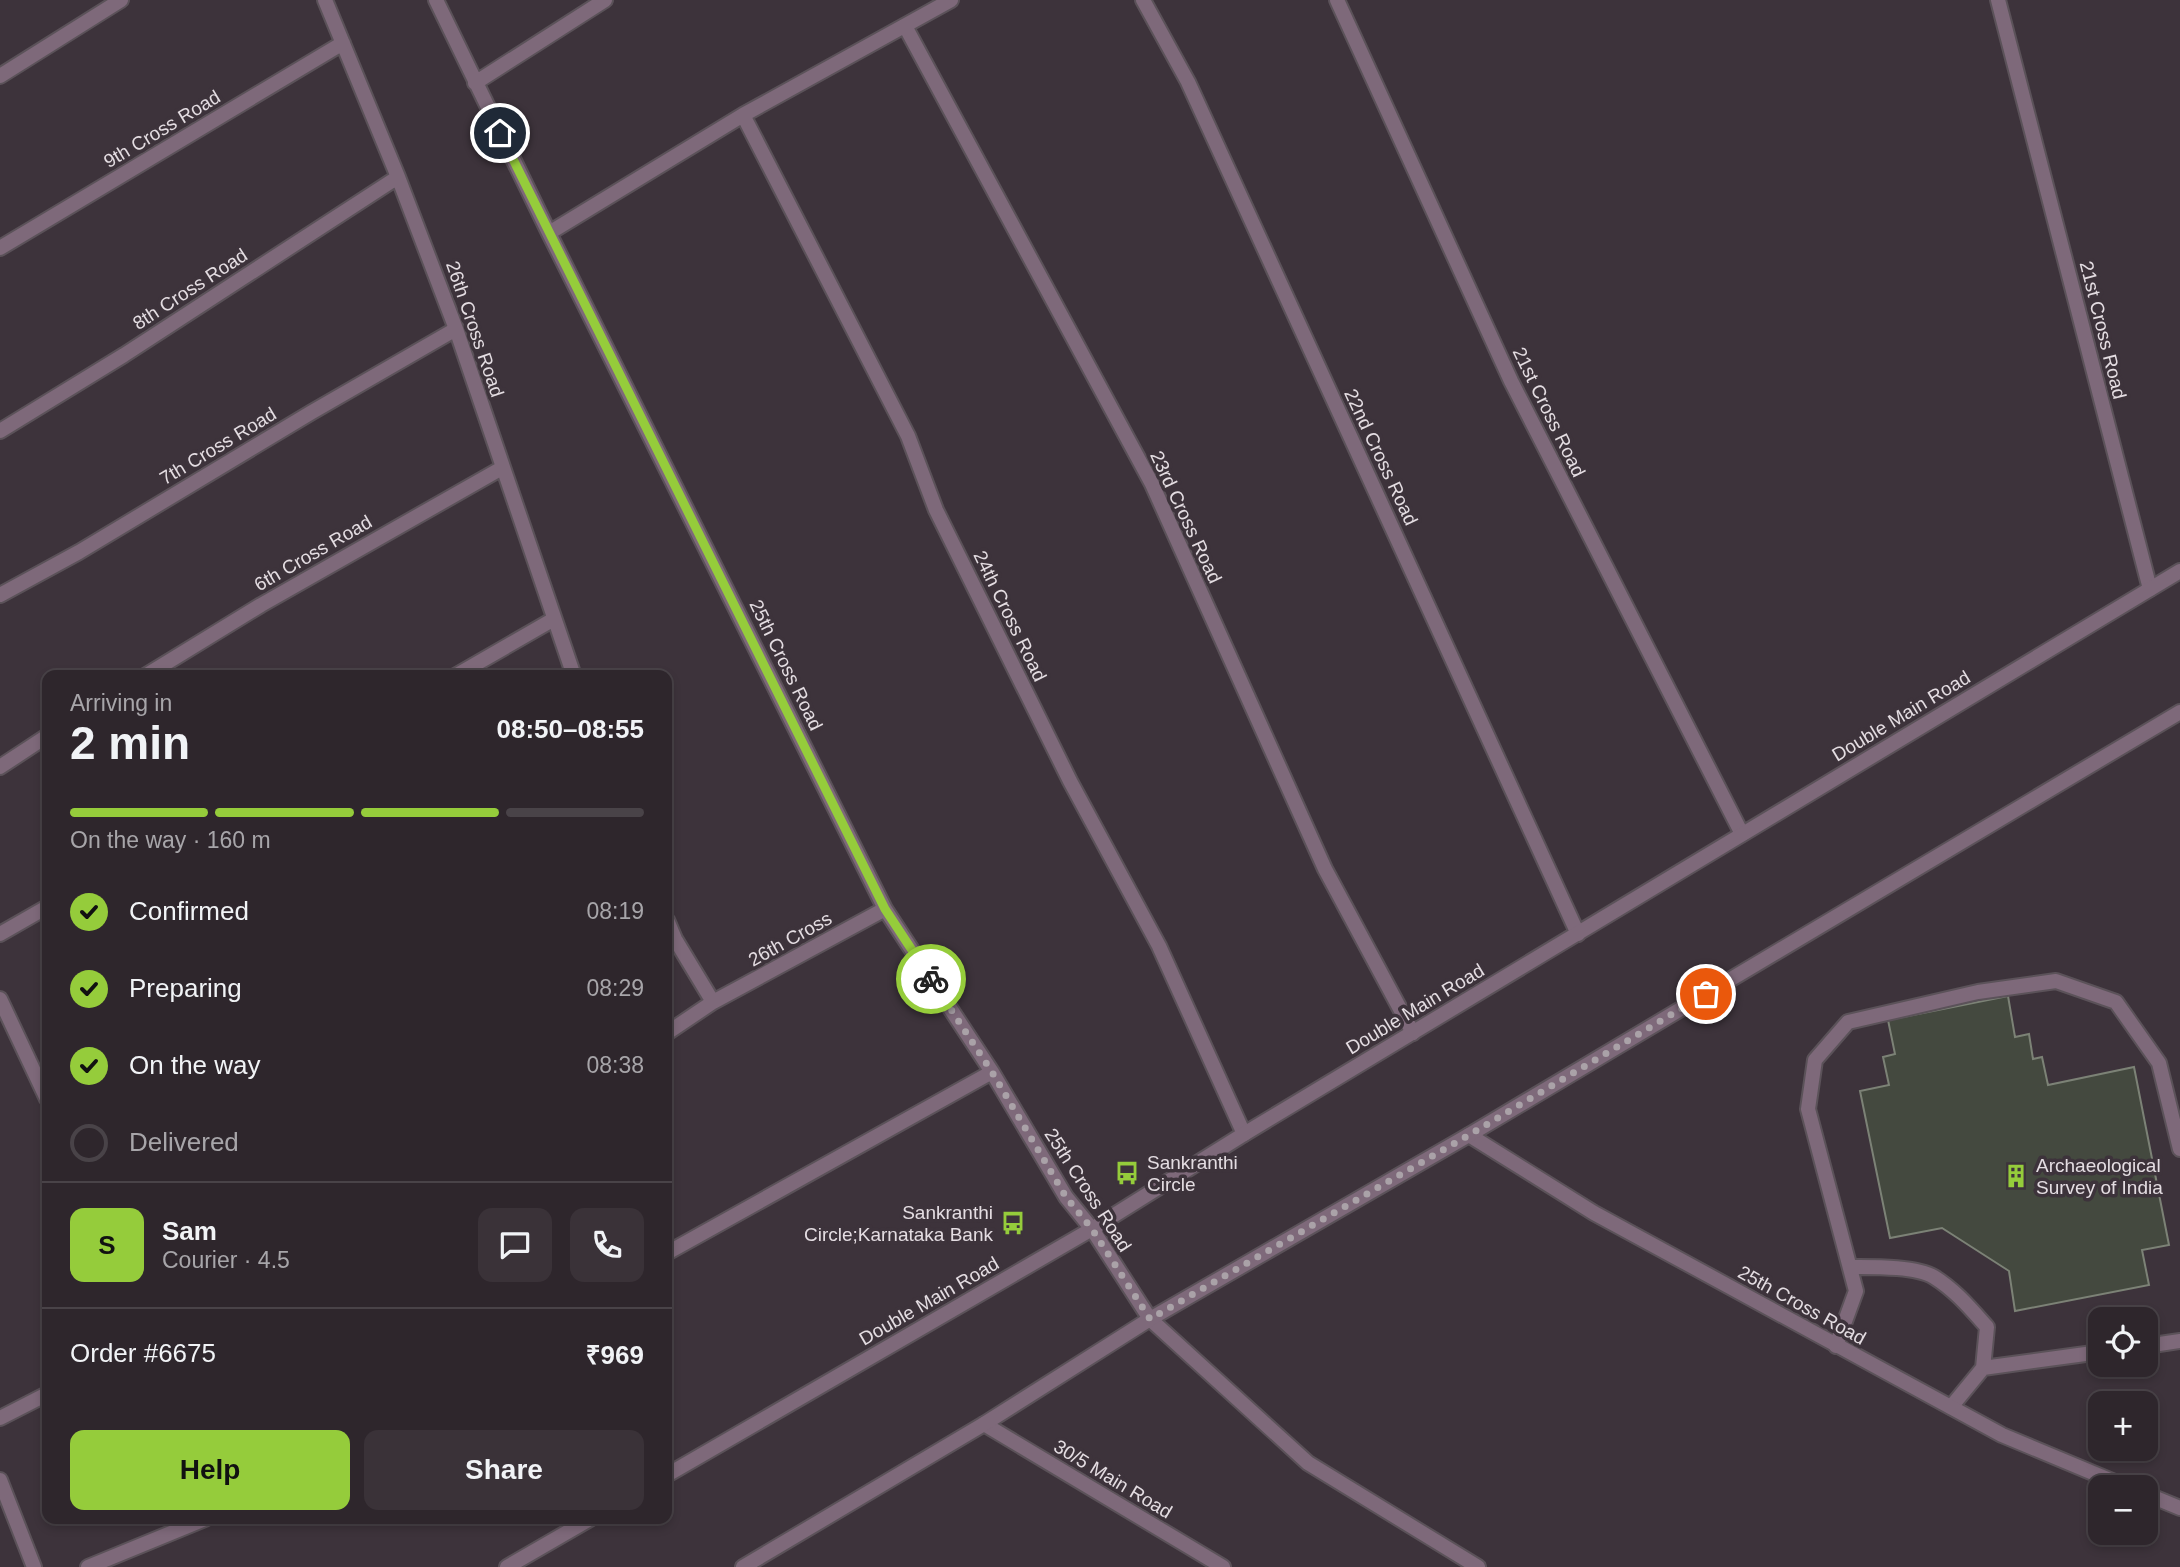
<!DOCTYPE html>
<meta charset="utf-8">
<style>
:root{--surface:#2e262c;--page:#3a3238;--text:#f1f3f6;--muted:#a7a5a9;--line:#494348;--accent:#95cc3b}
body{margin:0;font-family:Arial,sans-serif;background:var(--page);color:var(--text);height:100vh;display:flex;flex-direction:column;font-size:26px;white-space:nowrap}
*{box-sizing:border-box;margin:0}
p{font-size:23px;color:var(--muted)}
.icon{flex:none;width:38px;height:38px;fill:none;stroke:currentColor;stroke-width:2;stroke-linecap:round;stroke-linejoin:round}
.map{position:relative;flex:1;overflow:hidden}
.sheet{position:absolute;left:42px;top:670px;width:630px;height:854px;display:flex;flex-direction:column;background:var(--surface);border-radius:14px;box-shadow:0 4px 10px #0003,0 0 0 2px var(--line)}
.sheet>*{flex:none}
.controls{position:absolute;left:2088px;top:1307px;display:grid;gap:14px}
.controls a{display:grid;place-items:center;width:70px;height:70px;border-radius:14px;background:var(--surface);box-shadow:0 4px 10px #0003,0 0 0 2px var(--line);font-size:35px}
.pin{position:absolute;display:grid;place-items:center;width:60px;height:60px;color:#fff;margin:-30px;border:4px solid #fff;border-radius:50%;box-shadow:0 2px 7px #0007}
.courier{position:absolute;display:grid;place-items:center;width:70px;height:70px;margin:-35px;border:5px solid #95cc3b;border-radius:50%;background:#fff;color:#222;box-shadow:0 2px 9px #0007}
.summary em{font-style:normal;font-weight:700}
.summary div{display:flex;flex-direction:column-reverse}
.summary{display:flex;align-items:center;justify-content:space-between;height:119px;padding:0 28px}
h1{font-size:46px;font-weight:700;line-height:52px}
.bar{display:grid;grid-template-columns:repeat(4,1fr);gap:10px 7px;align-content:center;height:84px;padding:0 28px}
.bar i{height:9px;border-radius:5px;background:var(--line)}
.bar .selected{background:var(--accent)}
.bar p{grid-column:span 4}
.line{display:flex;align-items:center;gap:18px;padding:0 28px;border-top:2px solid var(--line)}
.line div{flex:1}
.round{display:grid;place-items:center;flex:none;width:74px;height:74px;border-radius:14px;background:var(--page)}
ol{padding:0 28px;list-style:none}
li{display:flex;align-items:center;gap:21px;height:77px}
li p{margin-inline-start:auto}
li .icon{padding:7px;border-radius:50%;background:var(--accent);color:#111;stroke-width:4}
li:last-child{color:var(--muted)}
li i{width:38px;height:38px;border:4px solid var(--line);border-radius:50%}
.primary-button{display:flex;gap:14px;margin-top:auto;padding:14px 28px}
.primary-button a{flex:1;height:80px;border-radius:14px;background:var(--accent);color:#111;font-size:28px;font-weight:700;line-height:80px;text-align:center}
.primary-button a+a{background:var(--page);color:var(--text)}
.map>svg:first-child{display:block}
.building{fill:#44493f;stroke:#7c8276;stroke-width:2}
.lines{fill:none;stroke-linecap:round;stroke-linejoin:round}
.service-casing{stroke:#5b5259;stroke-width:18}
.minor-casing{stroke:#5b5259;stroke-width:18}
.tertiary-casing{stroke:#5b5259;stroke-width:18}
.service{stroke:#7e697a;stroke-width:14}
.minor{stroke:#7e697a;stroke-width:14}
.tertiary{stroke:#7e697a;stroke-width:14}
.done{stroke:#aaa2a8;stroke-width:7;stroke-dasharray:0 12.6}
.route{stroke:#95cc3b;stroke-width:9}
.labels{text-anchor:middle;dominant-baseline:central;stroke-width:7;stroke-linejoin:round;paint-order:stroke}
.street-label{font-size:19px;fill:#e4dde2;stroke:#3d333b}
.poi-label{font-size:19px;fill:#e4dde2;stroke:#3d333b;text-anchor:start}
</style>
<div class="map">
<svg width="2180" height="1567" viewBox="0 0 2180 1567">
<rect width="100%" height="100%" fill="#3d333b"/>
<path class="building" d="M2008,996L2015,1037L2029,1034L2033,1059L2042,1057L2048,1085L2134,1067L2169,1245L2142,1250L2149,1285L2015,1311L2009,1271L1942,1228L1890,1238L1860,1091L1889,1085L1883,1057L1895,1054L1888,1020Z"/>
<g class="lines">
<g class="service-casing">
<path id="service" d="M1851,1267C1872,1267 1916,1266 1934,1277C1955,1290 1970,1308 1987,1327L1983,1368
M1836,1346L1856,1291L1808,1109L1815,1060L1848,1022L1978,992L2056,981L2116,1002L2159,1063L2180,1149
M2146,1346L2180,1341
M1951,1407L1983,1368L2100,1352"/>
</g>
<g class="minor-casing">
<path id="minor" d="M325,0L398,177L456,329L574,676
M436,0L549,233L885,909L992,1072L1066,1197L1092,1229L1150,1319L1308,1463L1478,1567
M1143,0L1188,82L1578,934
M1337,0L1511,381L1742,834
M1998,0L2150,589
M905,26L1152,484L1325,869L1413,1033
M0,76L121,0
M475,83L605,0
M743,115L908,436L936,510L1070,781L1159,946L1244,1134
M549,233L743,115L951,0
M0,248L343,43
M0,431L124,355L398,177
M0,595L79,552L312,412L456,329
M145,676L261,605L502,468
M455,676L554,619
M0,767L47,736
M667,920L675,939L713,1002
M0,934L47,907
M0,999L47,1099
M667,1033L713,1002L885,909
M1469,1135L1594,1213L2002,1435L2129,1488
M667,1253L992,1072
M0,1418L47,1394
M984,1424L1223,1567
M0,1480L34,1567
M2146,1494L2180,1508
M88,1567L205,1519"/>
</g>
<g class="tertiary-casing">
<path id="tertiary" d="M667,1475L1092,1229L1244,1134L2180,571
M507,1567L590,1519
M743,1567L984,1424L1150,1319L1469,1135L2180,712"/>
</g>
<use href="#service" class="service"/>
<use href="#minor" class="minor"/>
<use href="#tertiary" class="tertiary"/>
</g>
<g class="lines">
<path class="done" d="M931,979L992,1072L1066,1197L1092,1229L1150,1319L1469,1135L1706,994"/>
<path class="route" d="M500,133L885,909L931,979"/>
</g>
<defs>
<g id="bus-bare" transform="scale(1.89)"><path d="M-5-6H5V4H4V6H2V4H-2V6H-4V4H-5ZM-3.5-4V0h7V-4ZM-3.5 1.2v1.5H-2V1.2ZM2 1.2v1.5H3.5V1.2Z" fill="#95cc3b" stroke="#3d333b" stroke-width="2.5" paint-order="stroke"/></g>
<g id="building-bare" transform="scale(1.89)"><path d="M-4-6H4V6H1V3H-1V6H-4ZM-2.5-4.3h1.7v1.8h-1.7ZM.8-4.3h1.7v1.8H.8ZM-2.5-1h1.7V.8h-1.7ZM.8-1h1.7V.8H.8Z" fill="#95cc3b" stroke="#3d333b" stroke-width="2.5" paint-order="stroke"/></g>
</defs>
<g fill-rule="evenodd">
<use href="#bus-bare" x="1127" y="1173"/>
<use href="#building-bare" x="2016" y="1176"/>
<use href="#bus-bare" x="1013" y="1223"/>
</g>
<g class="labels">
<g class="street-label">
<text transform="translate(162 129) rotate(-31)">9th Cross Road</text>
<text transform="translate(190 289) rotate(-33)">8th Cross Road</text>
<text transform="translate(475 329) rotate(71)">26th Cross Road</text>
<text transform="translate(2103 330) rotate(76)">21st Cross Road</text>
<text transform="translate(1549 412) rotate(64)">21st Cross Road</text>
<text transform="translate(218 446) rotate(-31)">7th Cross Road</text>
<text transform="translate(1381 457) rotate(65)">22nd Cross Road</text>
<text transform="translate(1186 517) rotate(65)">23rd Cross Road</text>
<text transform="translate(313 553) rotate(-30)">6th Cross Road</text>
<text transform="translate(1010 616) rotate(64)">24th Cross Road</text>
<text transform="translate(786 665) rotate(64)">25th Cross Road</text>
<text transform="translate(1901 716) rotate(-31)">Double Main Road</text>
<text transform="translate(790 939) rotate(-29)">26th Cross</text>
<text transform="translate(1415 1009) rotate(-31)">Double Main Road</text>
<text transform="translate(1088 1190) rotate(57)">25th Cross Road</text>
<text transform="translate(929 1301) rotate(-30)">Double Main Road</text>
<text transform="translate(1802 1305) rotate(29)">25th Cross Road</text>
<text transform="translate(1113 1479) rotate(31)">30/5 Main Road</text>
</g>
<g class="poi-label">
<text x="1147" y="1162">Sankranthi<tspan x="1147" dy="22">Circle</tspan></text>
<text x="2036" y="1165">Archaeological<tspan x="2036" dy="22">Survey of India</tspan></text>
<text x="993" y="1212" text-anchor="end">Sankranthi<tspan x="993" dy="22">Circle;Karnataka Bank</tspan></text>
</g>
</g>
</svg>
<div class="controls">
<a><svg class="icon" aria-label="locate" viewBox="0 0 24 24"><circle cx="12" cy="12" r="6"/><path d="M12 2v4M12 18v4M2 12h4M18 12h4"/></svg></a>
<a>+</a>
<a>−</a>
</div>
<div class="pin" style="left:1706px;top:994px;background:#ea580c"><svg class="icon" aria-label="bag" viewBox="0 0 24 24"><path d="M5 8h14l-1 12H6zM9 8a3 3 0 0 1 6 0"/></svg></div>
<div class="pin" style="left:500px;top:133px;background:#1f2937"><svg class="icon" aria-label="home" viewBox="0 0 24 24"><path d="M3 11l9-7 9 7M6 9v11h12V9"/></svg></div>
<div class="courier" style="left:931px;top:979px"><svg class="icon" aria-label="bike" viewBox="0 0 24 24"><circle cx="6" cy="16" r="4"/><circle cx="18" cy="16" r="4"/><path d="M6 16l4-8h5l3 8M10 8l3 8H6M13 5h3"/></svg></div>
<section class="sheet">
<div class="summary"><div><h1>2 min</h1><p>Arriving in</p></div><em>08:50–08:55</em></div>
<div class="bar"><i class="selected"></i><i class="selected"></i><i class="selected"></i><i></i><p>On the way · 160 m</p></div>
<ol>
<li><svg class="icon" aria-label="check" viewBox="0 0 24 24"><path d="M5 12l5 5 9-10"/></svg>Confirmed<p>08:19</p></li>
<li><svg class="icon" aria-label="check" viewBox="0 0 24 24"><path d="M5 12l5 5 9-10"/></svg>Preparing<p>08:29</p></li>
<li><svg class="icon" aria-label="check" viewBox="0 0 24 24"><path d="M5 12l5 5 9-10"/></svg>On the way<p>08:38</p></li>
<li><i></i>Delivered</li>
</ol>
<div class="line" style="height:126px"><b class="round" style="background:var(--accent);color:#111">S</b><div><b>Sam</b><p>Courier · 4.5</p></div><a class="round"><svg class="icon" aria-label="chat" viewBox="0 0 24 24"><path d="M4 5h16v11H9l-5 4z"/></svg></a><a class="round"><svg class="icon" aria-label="phone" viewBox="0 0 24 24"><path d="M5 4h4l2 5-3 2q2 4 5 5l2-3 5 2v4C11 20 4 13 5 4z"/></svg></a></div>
<div class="line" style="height:91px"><div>Order #6675</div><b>₹969</b></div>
<div class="primary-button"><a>Help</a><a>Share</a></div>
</section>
</div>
